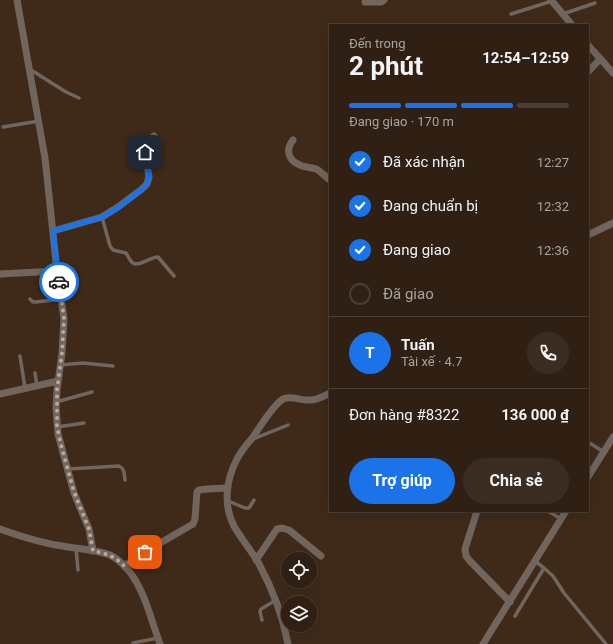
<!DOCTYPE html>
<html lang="vi">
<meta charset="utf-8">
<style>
:root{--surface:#2f2013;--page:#3b2d21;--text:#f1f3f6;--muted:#a7a3a0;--line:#4a3e33;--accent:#1a73e8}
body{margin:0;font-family:Roboto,sans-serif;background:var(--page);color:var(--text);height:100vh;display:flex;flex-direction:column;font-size:15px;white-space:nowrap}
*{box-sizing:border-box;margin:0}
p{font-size:13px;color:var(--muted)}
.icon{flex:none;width:22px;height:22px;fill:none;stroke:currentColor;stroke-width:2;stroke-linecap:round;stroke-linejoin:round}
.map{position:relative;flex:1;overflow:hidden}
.side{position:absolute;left:329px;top:24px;width:260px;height:488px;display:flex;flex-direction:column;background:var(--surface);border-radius:0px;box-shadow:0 4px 16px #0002,0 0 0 1px var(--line)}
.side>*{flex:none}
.tools{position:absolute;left:281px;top:552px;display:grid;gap:8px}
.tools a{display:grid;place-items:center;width:36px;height:36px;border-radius:50%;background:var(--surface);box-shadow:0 4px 16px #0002,0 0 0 1px var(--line);font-size:20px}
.pin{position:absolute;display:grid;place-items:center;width:34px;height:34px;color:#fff;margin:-17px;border-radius:8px;box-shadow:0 2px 6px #0006}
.courier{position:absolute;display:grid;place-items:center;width:40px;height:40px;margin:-20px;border:3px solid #1a73e8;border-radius:50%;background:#fff;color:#222;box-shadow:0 1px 5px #0007}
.overview em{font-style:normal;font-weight:700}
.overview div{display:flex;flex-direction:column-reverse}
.overview{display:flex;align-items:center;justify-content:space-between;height:68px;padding:0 20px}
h1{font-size:26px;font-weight:700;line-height:30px}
.bar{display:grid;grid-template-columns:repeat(4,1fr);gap:6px 4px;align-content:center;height:48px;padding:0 20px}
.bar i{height:5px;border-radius:3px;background:var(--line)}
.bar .on{background:var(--accent)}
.bar p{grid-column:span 4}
.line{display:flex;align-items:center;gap:10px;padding:0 20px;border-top:1px solid var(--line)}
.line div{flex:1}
.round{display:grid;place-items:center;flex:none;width:42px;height:42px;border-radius:21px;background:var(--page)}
ol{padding:0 20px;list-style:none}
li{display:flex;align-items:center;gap:12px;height:44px}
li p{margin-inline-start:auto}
li .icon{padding:4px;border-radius:50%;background:var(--accent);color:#fff;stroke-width:4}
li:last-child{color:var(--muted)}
li i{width:22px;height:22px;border:2px solid var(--line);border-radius:50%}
.primary-button{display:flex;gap:8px;margin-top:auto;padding:8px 20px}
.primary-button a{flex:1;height:46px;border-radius:24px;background:var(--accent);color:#fff;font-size:16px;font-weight:700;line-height:46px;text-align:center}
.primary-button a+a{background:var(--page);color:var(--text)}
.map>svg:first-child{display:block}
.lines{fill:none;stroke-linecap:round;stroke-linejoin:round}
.lane{stroke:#71665e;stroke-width:3.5}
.street{stroke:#71665e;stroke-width:7}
.done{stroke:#baa99c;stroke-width:4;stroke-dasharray:0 7.2}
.route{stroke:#1a73e8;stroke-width:5}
</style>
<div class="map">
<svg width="613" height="644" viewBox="0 0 613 644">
<rect width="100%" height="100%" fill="#3f2a19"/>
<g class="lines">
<path class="lane" d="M511,14L552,1
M563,14L595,3
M31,70L66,92L79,98
M3,127L39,121
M102,217L110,246L113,250L126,253C128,256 130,261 133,263C139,267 150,257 158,257L174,276
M30,299L33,302H36L61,299
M20,356L25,388
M60,365L83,363L113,366
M35,373L37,386
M56,402L92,392
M57,427L84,423
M253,439L288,425
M588,442L604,452
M68,469L119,466C125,469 124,474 125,480
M228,501L245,508H249L254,500
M548,511L561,519
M76,548L78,570
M535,561L544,568L553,576L564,593L606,644
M515,616L544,568
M262,620L260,612L261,609L276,600
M133,643L158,638"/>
<path class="street" d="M17,0L45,158L57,271L64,319L62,353L57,390L56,408L58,434L74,493L89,529L93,551
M551,0L572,25
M365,2H381L384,0
M588,45L613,73
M588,72L600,59
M293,140C286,149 287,160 300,165C305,168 313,167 318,170C322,173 326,177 330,180
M53,231L102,217L118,207L142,189L147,184L149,177L145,152L146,147L147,143L154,136
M588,235L613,223
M0,274L57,271
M0,394L58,381
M588,477L613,437
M477,511L465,549L466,556L469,560L510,602
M0,529C22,537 45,544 68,547C82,549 97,550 110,555C117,558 124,565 129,571C145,591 151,620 160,644
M256,560L277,529L282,528L289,530L321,556
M124,566L155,546L193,524L195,519L197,492L199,490L207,489L227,488
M288,644C283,617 272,588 259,564C252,551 241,539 234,526C223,505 226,480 237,459C241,451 247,444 253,437C260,427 273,405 283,399C291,395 301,401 310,400C317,400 324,396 330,393
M483,644L566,511"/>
</g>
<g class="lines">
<path class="done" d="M59,282L64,318L62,353L57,390V427L61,445L74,492L89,529L93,551C105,553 115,556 124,566L145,552"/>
<path class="route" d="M59,282L53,231L102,217L118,208L142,189L147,184L149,177L145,152"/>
</g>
</svg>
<div class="tools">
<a><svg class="icon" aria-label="locate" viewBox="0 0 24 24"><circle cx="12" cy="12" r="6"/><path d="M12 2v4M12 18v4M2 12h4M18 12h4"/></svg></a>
<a><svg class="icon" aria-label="layers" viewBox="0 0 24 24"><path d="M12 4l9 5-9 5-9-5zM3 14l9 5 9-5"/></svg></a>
</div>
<div class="pin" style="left:145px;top:552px;background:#ea580c"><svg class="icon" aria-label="bag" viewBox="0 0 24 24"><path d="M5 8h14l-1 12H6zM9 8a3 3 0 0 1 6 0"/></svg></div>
<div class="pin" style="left:145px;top:152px;background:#1f2937"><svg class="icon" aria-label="home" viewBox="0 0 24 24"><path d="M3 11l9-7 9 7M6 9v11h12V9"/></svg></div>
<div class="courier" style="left:59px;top:282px"><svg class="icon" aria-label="car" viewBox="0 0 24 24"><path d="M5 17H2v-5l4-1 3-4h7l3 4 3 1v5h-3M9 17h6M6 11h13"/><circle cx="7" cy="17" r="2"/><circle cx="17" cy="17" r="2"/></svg></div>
<section class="side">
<div class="overview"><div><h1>2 phút</h1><p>Đến trong</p></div><em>12:54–12:59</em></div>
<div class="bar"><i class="on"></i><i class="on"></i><i class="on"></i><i></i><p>Đang giao · 170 m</p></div>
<ol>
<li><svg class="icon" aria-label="check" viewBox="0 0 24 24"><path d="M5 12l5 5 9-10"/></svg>Đã xác nhận<p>12:27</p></li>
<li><svg class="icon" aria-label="check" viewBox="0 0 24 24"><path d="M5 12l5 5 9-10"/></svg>Đang chuẩn bị<p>12:32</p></li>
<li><svg class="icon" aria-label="check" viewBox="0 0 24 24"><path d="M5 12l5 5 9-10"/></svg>Đang giao<p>12:36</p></li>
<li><i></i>Đã giao</li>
</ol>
<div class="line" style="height:72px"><b class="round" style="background:var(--accent);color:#fff">T</b><div><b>Tuấn</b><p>Tài xế · 4.7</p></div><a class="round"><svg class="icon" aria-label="phone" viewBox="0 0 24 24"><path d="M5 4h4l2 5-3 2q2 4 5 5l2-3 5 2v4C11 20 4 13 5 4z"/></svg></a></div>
<div class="line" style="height:52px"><div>Đơn hàng #8322</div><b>136 000 ₫</b></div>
<div class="primary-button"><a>Trợ giúp</a><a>Chia sẻ</a></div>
</section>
</div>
